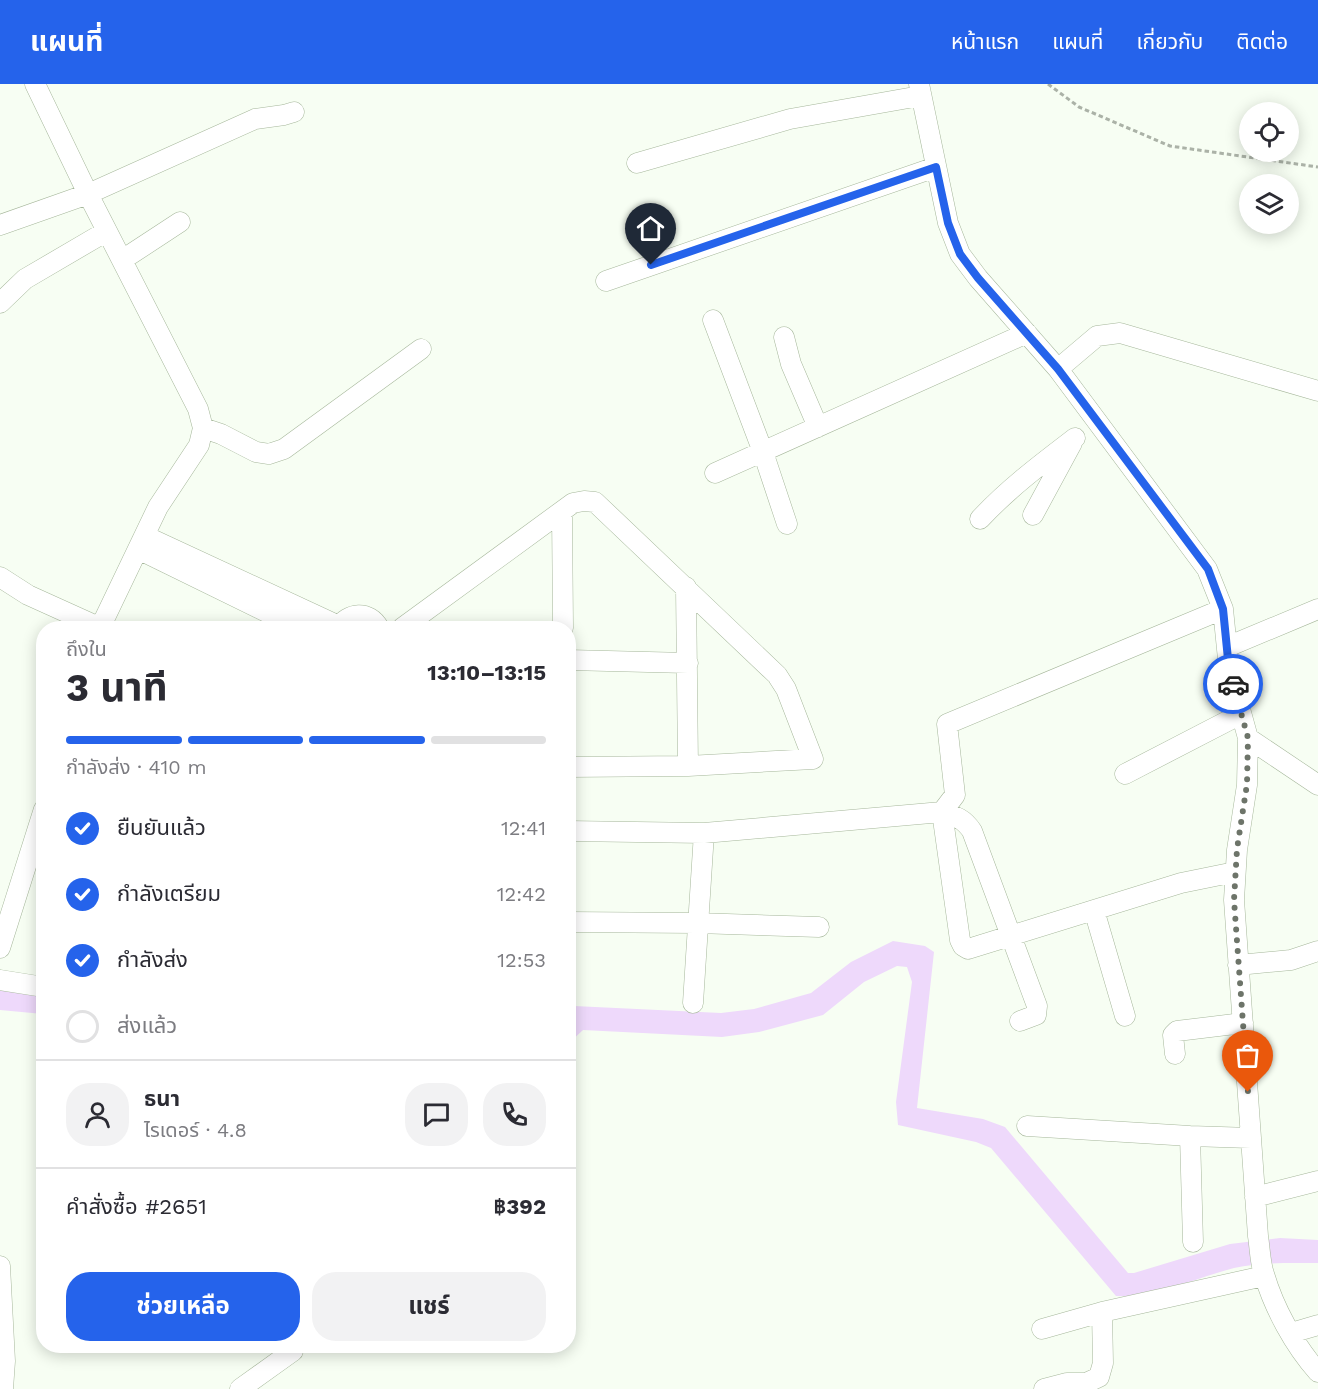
<!DOCTYPE html>
<html lang="th">
<meta charset="utf-8">
<style>
:root{--surface:#fff;--page:#f2f2f3;--text:#2b2b33;--muted:#7c7c81;--line:#e1e1e2;--accent:#2563eb}
body{margin:0;font-family:"Work Sans","Noto Sans Thai",sans-serif;background:var(--page);color:var(--text);height:100vh;display:flex;flex-direction:column;font-size:22px;white-space:nowrap}
*{box-sizing:border-box;margin:0}
p{font-size:20px;color:var(--muted)}
.icon{flex:none;width:33px;height:33px;fill:none;stroke:currentColor;stroke-width:2;stroke-linecap:round;stroke-linejoin:round}
.map{position:relative;flex:1;overflow:hidden}
.panel{position:absolute;left:36px;top:537px;width:540px;height:732px;display:flex;flex-direction:column;background:var(--surface);border-radius:24px;box-shadow:0 3px 15px #0003}
.panel>*{flex:none}
.fabs{position:absolute;left:1239px;top:18px;display:grid;gap:12px}
.fabs a{display:grid;place-items:center;width:60px;height:60px;border-radius:50%;background:var(--surface);box-shadow:0 3px 15px #0003;font-size:30px}
.pin{position:absolute;display:grid;place-items:center;width:51px;height:51px;color:#fff;margin:-62px -26px;border-radius:50% 50% 50% 0;rotate:-45deg;box-shadow:0 0 6px #0007}
.pin .icon{rotate:45deg}
.courier{position:absolute;display:grid;place-items:center;width:60px;height:60px;margin:-30px;border:4px solid #2563eb;border-radius:50%;background:#fff;color:#222;box-shadow:0 2px 8px #0007}
.summary em{font-style:normal;font-weight:700}
.summary div{display:flex;flex-direction:column-reverse}
.summary{display:flex;align-items:center;justify-content:space-between;height:102px;padding:0 30px}
h1{font-size:39px;font-weight:700;line-height:45px}
.bar{display:grid;grid-template-columns:repeat(4,1fr);gap:9px 6px;align-content:center;height:72px;padding:0 30px}
.bar i{height:8px;border-radius:4px;background:var(--line)}
.bar .current{background:var(--accent)}
.bar p{grid-column:span 4}
.line{display:flex;align-items:center;gap:15px;padding:0 30px;border-top:2px solid var(--line)}
.line div{flex:1}
.round{display:grid;place-items:center;flex:none;width:63px;height:63px;border-radius:24px;background:var(--page)}
ol{padding:0 30px;list-style:none}
li{display:flex;align-items:center;gap:18px;height:66px}
li p{margin-inline-start:auto}
li .icon{padding:6px;border-radius:50%;background:var(--accent);color:#fff;stroke-width:4}
li:last-child{color:var(--muted)}
li i{width:33px;height:33px;border:3px solid var(--line);border-radius:50%}
.action{display:flex;gap:12px;margin-top:auto;padding:12px 30px}
.action a{flex:1;height:69px;border-radius:24px;background:var(--accent);color:#fff;font-size:24px;font-weight:700;line-height:69px;text-align:center}
.action a+a{background:var(--page);color:var(--text)}
header{display:flex;align-items:center;gap:36px;box-sizing:border-box;height:84px;padding:0 30px;background:var(--accent);color:#fff}
header strong{font-size:28px}
nav{display:flex;gap:33px;margin-inline-start:auto;font-size:21px}
.map>svg:first-child{display:block}
.water{fill:#eed9fb}
.lines{fill:none;stroke-linecap:round;stroke-linejoin:round}
.minor-casing{stroke:#a6b79b;stroke-width:21}
.path{stroke:#abb2a7;stroke-width:3;stroke-dasharray:4.5 3;stroke-linecap:butt}
.minor{stroke:#fff;stroke-width:20}
.done{stroke:#6d7469;stroke-width:6;stroke-dasharray:0 10.8}
.route{stroke:#2563eb;stroke-width:8}
</style>
<header>
<strong>แผนที่</strong>
<nav><a>หน้าแรก</a><a>แผนที่</a><a>เกี่ยวกับ</a><a>ติดต่อ</a></nav>
</header>
<div class="map">
<svg width="1318" height="1305" viewBox="0 0 1318 1305">
<rect width="100%" height="100%" fill="#f7fef3"/>
<path class="water" d="M893,857L925,862L934,868L917,1024L983,1035L1005,1043L1128,1189H1134L1230,1160L1280,1154L1318,1156V1179C1290,1179 1261,1178 1234,1184C1195,1194 1156,1214 1116,1212L991,1064L976,1058L898,1041L896,1018L912,898L907,883L897,882L864,898L823,931L759,948L722,953L583,946L569,959L568,927L574,922L721,929L754,925L811,909L851,878Z
M0,902L43,906V930L0,926Z"/>
<g class="lines">
<g class="minor-casing">
<path id="minor" d="M35,0L88,110L198,325L203,344L199,361L158,423L100,544
M919,0L948,139L960,170L978,194L1058,285L1207,485L1223,525L1229,585L1248,654L1247,701L1237,766L1234,816L1258,1152C1260,1165 1260,1178 1264,1190C1274,1224 1294,1261 1318,1288
M637,79L790,35L920,12
M0,141L88,110L255,35L284,31L294,28
M122,176L180,138
M606,197L936,83
M0,219L25,195L107,147
M713,236L763,368L787,440
M784,253L791,280L818,343
M1058,285L1097,252L1120,249L1318,307
M203,344L221,350L256,368L269,370L284,365L421,265
M715,389L1027,249
M562,427L563,544
M1033,431L1072,359
M980,435C1009,404 1041,380 1075,354
M145,452L339,542
M138,465L299,544
M0,493L28,511L101,544
M686,503L688,682
M338,544C348,528 369,526 379,544
M402,544L573,419L584,417L595,418L777,591L786,605L813,675L688,682L568,683
M1227,563L1318,525
M568,576L688,579
M1248,654L1318,701
M1125,690L1241,630
M568,747L704,749L942,728L955,711L947,640L1223,525
M1094,826L1125,932
M568,838L697,839L819,843
M0,864L44,725
M1238,881L1291,876L1318,867
M0,896L44,903
M693,919L704,749
M1020,937L1036,931L1037,922L972,747C964,735 956,732 942,728L960,856L963,862L968,865L1181,799L1235,788
M1175,970L1173,951L1177,947L1243,939
M1027,1042L1190,1052L1251,1054
M1190,1052L1193,1158
M1255,1113L1318,1097
M0,1182L5,1277L3,1305
M1042,1245L1102,1228L1264,1192
M1291,1249L1318,1241
M240,1305L293,1267
M1044,1305L1067,1299H1086L1099,1293L1103,1279L1102,1228"/>
</g>
<path class="path" d="M1048,0L1079,23L1170,62L1318,83"/>
<use href="#minor" class="minor"/>
</g>
<g class="lines">
<path class="done" d="M1233,600L1248,654L1247,700L1237,765L1234,816L1248,1008"/>
<path class="route" d="M651,181L936,83L948,139L960,170L978,194L1058,285L1208,485L1223,525L1229,585L1233,600"/>
</g>
</svg>
<div class="fabs">
<a><svg class="icon" aria-label="locate" viewBox="0 0 24 24"><circle cx="12" cy="12" r="6"/><path d="M12 2v4M12 18v4M2 12h4M18 12h4"/></svg></a>
<a><svg class="icon" aria-label="layers" viewBox="0 0 24 24"><path d="M12 4l9 5-9 5-9-5zM3 14l9 5 9-5"/></svg></a>
</div>
<div class="pin" style="left:1248px;top:1008px;background:#ea580c"><svg class="icon" aria-label="bag" viewBox="0 0 24 24"><path d="M5 8h14l-1 12H6zM9 8a3 3 0 0 1 6 0"/></svg></div>
<div class="pin" style="left:651px;top:181px;background:#1f2937"><svg class="icon" aria-label="home" viewBox="0 0 24 24"><path d="M3 11l9-7 9 7M6 9v11h12V9"/></svg></div>
<div class="courier" style="left:1233px;top:600px"><svg class="icon" aria-label="car" viewBox="0 0 24 24"><path d="M5 17H2v-5l4-1 3-4h7l3 4 3 1v5h-3M9 17h6M6 11h13"/><circle cx="7" cy="17" r="2"/><circle cx="17" cy="17" r="2"/></svg></div>
<section class="panel">
<div class="summary"><div><h1>3 นาที</h1><p>ถึงใน</p></div><em>13:10–13:15</em></div>
<div class="bar"><i class="current"></i><i class="current"></i><i class="current"></i><i></i><p>กำลังส่ง · 410 m</p></div>
<ol>
<li><svg class="icon" aria-label="check" viewBox="0 0 24 24"><path d="M5 12l5 5 9-10"/></svg>ยืนยันแล้ว<p>12:41</p></li>
<li><svg class="icon" aria-label="check" viewBox="0 0 24 24"><path d="M5 12l5 5 9-10"/></svg>กำลังเตรียม<p>12:42</p></li>
<li><svg class="icon" aria-label="check" viewBox="0 0 24 24"><path d="M5 12l5 5 9-10"/></svg>กำลังส่ง<p>12:53</p></li>
<li><i></i>ส่งแล้ว</li>
</ol>
<div class="line" style="height:108px"><a class="round"><svg class="icon" aria-label="person" viewBox="0 0 24 24"><circle cx="12" cy="8" r="4"/><path d="M4 21q1-7 8-7t8 7"/></svg></a><div><b>ธนา</b><p>ไรเดอร์ · 4.8</p></div><a class="round"><svg class="icon" aria-label="chat" viewBox="0 0 24 24"><path d="M4 5h16v11H9l-5 4z"/></svg></a><a class="round"><svg class="icon" aria-label="phone" viewBox="0 0 24 24"><path d="M5 4h4l2 5-3 2q2 4 5 5l2-3 5 2v4C11 20 4 13 5 4z"/></svg></a></div>
<div class="line" style="height:78px"><div>คำสั่งซื้อ #2651</div><b>฿392</b></div>
<div class="action"><a>ช่วยเหลือ</a><a>แชร์</a></div>
</section>
</div>
